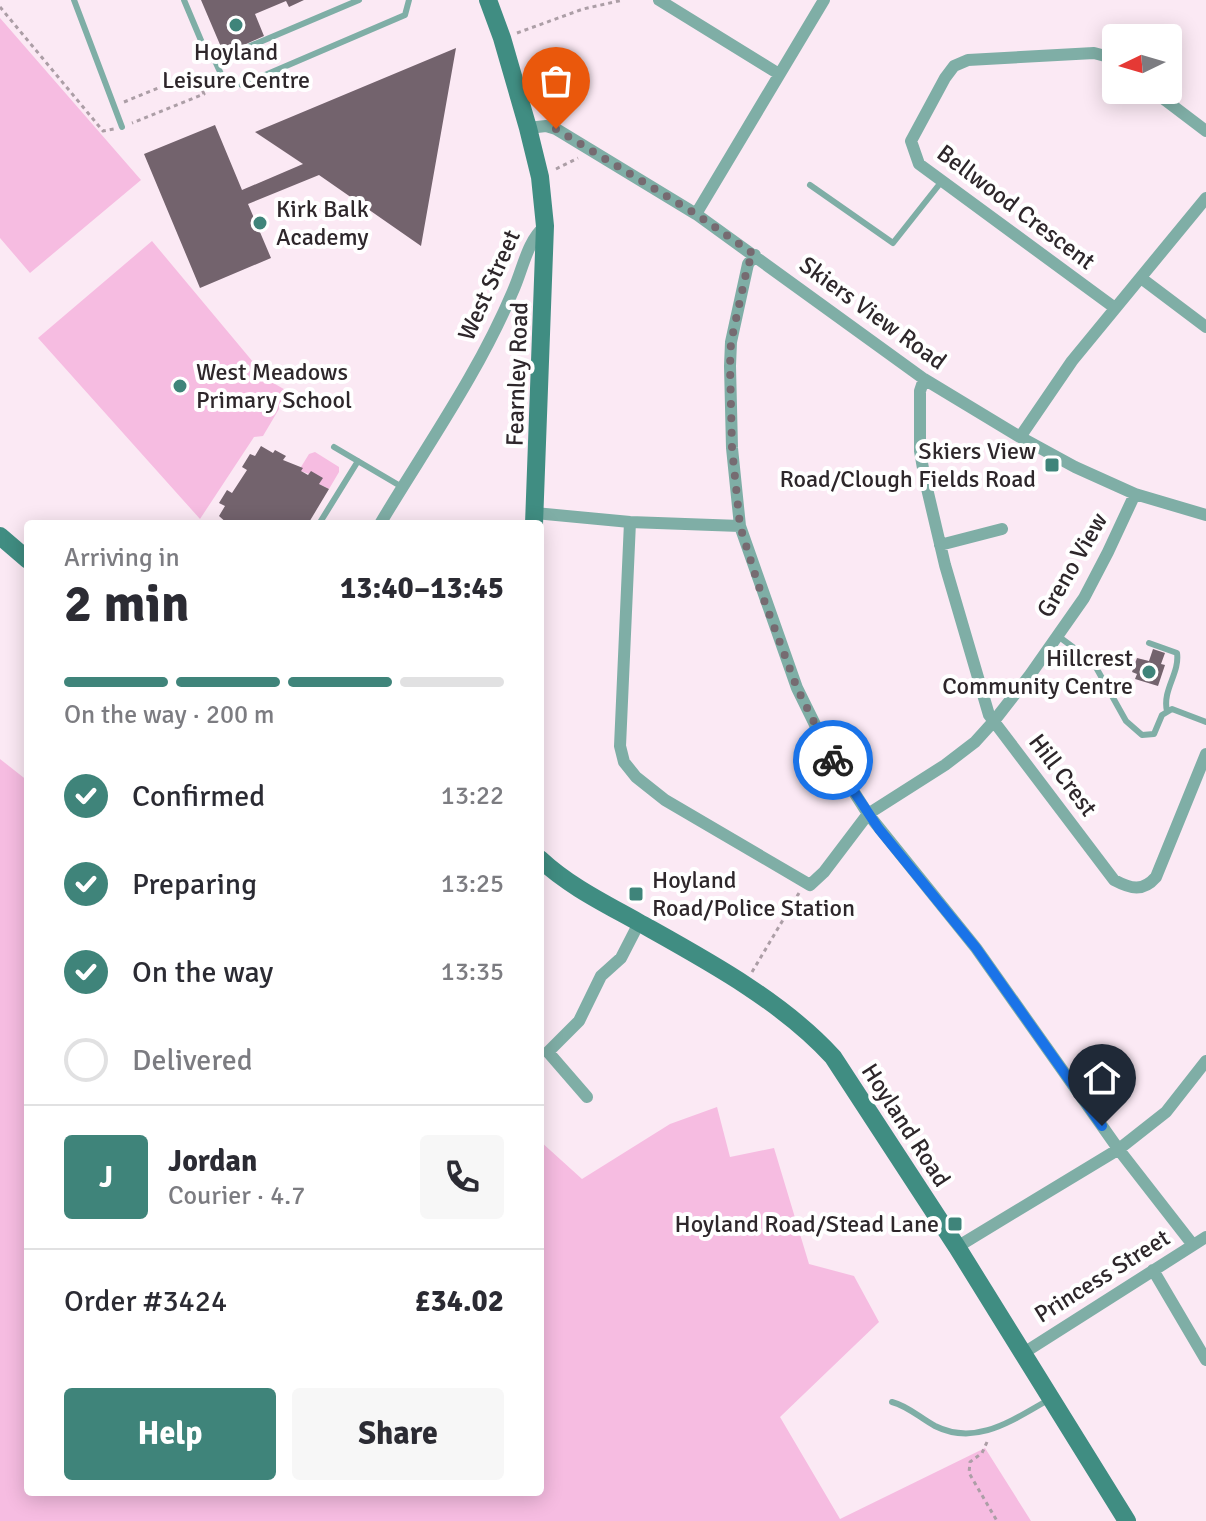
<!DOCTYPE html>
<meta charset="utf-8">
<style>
:root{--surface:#fff;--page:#f7f7f7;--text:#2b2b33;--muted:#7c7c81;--line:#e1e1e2;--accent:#3f847a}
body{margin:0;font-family:Signika,sans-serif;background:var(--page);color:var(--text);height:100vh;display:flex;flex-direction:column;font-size:30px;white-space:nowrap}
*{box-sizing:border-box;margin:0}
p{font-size:26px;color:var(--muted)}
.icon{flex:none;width:44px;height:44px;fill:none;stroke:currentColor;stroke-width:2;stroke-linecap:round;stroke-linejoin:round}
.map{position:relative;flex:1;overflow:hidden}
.panel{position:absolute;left:24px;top:520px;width:520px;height:976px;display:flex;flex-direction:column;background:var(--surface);border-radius:8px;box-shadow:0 4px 20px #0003}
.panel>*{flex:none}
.needle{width:52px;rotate:265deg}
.fabs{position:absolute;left:1102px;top:24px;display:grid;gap:16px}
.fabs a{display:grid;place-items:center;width:80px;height:80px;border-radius:8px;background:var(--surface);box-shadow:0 4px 20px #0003;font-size:40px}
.pin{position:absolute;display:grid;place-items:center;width:68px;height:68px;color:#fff;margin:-82px -34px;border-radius:50% 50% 50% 0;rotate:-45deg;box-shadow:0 0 8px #0007}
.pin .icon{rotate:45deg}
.courier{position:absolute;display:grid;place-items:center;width:80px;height:80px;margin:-40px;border:6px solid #1a73e8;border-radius:50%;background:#fff;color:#222;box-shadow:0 2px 10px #0007}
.headline em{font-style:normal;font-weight:700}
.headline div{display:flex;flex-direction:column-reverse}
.headline{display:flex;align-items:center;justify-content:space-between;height:136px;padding:0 40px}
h1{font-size:52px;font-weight:700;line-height:60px}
.bar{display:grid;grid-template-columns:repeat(4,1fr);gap:12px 8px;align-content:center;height:96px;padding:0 40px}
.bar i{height:10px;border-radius:6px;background:var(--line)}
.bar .on{background:var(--accent)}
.bar p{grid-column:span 4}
.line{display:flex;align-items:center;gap:20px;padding:0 40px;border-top:2px solid var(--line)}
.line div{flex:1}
.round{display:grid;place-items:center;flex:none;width:84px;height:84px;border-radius:8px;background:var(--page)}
ol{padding:0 40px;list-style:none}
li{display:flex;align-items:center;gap:24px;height:88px}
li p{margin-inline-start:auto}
li .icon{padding:8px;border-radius:50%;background:var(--accent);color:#fff;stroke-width:4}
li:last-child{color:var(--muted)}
li i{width:44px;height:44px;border:4px solid var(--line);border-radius:50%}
.button{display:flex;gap:16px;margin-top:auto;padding:16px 40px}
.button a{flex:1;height:92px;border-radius:8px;background:var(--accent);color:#fff;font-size:32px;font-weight:700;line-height:92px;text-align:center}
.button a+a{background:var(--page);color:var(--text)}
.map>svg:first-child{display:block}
.green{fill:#f6bce1}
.building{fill:#73636d}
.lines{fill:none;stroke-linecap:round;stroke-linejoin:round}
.path{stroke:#ac9ea6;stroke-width:3;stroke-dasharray:4 4;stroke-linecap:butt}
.lane{stroke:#7faea6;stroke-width:6}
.street{stroke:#7faea6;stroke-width:12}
.secondary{stroke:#408d82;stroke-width:18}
.done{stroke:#766b71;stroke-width:8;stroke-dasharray:0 14.4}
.route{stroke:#1a73e8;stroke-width:10}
.poi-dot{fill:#3f847a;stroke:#fff;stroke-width:3}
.labels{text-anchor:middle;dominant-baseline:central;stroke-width:8;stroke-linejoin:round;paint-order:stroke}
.poi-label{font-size:24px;fill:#2e272b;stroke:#fff;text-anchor:start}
.street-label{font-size:24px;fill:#2e272b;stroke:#fff}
</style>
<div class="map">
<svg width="1206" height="1521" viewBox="0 0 1206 1521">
<rect width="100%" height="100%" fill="#fbe9f4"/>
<path class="green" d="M0,18L141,180L30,273L0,238Z
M152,241L268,380L289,392L263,436L254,437L200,519L38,338Z
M315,452L339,467V472L329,489L319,484L322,479L301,471V467L309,454Z
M0,759L28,781V1492H540V1141L582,1179L670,1124L717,1107L730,1157L774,1148L809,1264L854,1276L879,1322L780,1417L840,1519L985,1448L1031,1521H0Z"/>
<path class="building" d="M201,0H304L289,7L286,1L255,14L264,36L224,54Z
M456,48L421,246L319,175L248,204L271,258L200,288L144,154L215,125L242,190L303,164L255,132Z
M261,446L273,453L275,450L286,456L283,460L303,468L301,471L308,475L311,471L323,478L319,484L329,489L308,524H228L219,516L225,506L219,503L227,490L232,493L247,470L242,467L250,454L255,456Z
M1153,649L1165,653L1161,664L1165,665L1158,686L1135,679L1137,674L1132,672L1137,658L1149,661Z"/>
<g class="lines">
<path class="path" d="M0,7L103,131L114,129
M517,33L583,9L623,0
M124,102L195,73L204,94L132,123
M556,169L578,158
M752,972L799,893
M987,1442L982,1453L970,1462L969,1473L997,1521"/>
<path class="lane" d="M74,0L122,127
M184,0L208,57L215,61L222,76L242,85L405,15L409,0
M215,61L359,0
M810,185L893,243L942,181
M334,447L402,487
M319,524L358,461
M1058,636L1093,662L1126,721L1142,735L1154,734L1162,715L1172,709L1206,722
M1149,643L1177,653C1180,673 1162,690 1167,711
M892,1402C908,1406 920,1418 935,1426C977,1447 1014,1419 1050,1399"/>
<path class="street" d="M659,0L779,74
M1152,90L1206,131
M528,128L546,126L556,129L696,214L924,379L1020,437L1075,467L1135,494L1206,515
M696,214L824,0
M755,255L748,264L731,342L730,366L732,448L740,526L797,688L829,753L868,814L976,948L1119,1150L1193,1245
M1141,278L1206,327
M1115,308L919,164L911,141L945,78L954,66L968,60L1094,53L1109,57L1116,62
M924,379L920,391V451L925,480L945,565L989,715L1114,880C1131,889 1143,892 1156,877L1206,754
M1020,437L1072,361L1206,198
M535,513L630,522L740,526
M630,522L620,746L624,762L636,777L665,800L810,885L824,872L868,814L945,765L975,742L994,721L1030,675L1084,598L1108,552L1135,494
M380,524C426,447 478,374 513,291C523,269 527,241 545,226
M940,545L1002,529
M587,1097L548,1052L579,1021L601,976L621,958L639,923
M957,1247L1119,1149L1166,1112L1206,1061
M1153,1270L1206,1360
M1022,1354L1206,1237"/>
<path class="secondary" d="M488,0L502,38L528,128L540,177L545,226L534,524
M0,536L28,560
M540,859C569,886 604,903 638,922C704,959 781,1000 833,1057L957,1247L1127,1521"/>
</g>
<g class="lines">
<path class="done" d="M556,129L696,214L755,255L748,264L731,342L730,366L732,448L740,526L758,584L797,688L833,760"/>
<path class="route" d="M833,760L879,829L976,948L1102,1126"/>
</g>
<g class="poi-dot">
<circle cx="236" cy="25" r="8"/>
<circle cx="260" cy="223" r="8"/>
<circle cx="180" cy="386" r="8"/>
<rect x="1044" y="457" width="16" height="16" rx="4"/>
<circle cx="1149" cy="672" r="8"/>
<rect x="628" y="886" width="16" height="16" rx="4"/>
<rect x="947" y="1216" width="16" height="16" rx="4"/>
</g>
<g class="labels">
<g class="poi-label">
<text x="236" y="52" text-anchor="middle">Hoyland<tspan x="236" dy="28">Leisure Centre</tspan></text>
<text x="276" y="209">Kirk Balk<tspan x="276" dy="28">Academy</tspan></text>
<text x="196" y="372">West Meadows<tspan x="196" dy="28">Primary School</tspan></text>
<text x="1036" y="451" text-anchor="end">Skiers View<tspan x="1036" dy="28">Road/Clough Fields Road</tspan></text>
<text x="1133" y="658" text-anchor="end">Hillcrest<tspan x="1133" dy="28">Community Centre</tspan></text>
<text x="652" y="880">Hoyland<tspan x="652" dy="28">Road/Police Station</tspan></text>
<text x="939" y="1224" text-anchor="end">Hoyland Road/Stead Lane</text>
</g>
<g class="street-label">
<text transform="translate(1016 207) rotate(37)">Bellwood Crescent</text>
<text transform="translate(489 285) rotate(-66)">West Street</text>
<text transform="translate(873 313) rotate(36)">Skiers View Road</text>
<text transform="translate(517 374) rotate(-88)">Fearnley Road</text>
<text transform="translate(1072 565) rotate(-60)">Greno View</text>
<text transform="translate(1063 775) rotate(53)">Hill Crest</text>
<text transform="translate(906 1125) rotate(57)">Hoyland Road</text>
<text transform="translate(1102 1276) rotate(-32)">Princess Street</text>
</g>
</g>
</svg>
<div class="fabs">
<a><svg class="needle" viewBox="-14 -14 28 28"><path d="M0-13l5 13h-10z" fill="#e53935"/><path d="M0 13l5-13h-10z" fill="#7c7c81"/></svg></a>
</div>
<div class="pin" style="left:556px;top:129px;background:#ea580c"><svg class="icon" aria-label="bag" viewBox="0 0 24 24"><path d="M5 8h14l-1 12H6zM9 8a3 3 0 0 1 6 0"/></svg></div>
<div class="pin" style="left:1102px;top:1126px;background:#1f2937"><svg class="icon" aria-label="home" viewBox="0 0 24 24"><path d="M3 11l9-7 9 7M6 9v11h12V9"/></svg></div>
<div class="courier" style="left:833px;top:760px"><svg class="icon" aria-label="bike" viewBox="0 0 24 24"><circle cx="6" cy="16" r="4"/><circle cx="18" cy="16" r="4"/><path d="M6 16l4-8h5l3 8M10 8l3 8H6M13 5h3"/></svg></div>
<section class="panel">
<div class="headline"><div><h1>2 min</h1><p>Arriving in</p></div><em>13:40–13:45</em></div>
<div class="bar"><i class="on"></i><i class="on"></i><i class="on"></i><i></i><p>On the way · 200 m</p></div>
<ol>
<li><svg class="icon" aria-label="check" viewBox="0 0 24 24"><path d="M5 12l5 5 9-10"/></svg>Confirmed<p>13:22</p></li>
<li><svg class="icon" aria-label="check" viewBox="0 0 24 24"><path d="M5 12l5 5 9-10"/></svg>Preparing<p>13:25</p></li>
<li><svg class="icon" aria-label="check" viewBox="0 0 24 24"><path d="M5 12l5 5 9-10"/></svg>On the way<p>13:35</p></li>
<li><i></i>Delivered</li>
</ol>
<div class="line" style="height:144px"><b class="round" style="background:var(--accent);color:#fff">J</b><div><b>Jordan</b><p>Courier · 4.7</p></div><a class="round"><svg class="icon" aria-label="phone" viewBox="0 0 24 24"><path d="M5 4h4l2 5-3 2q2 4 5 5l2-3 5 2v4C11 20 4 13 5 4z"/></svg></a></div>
<div class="line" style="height:104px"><div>Order #3424</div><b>£34.02</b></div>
<div class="button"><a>Help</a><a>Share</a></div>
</section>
</div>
